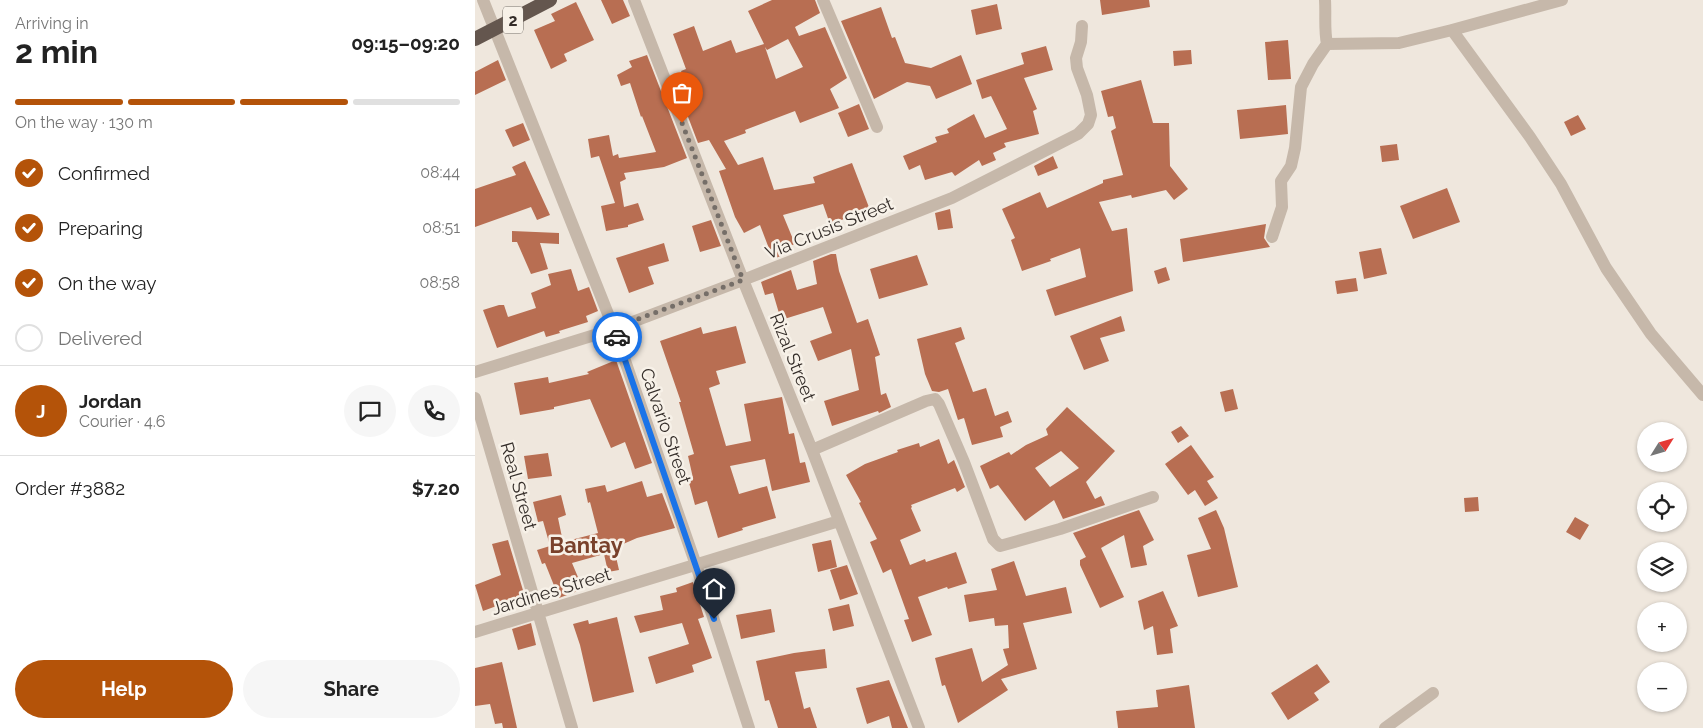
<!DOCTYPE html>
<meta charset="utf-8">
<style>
:root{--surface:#fff;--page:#f6f6f6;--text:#222;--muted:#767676;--line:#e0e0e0;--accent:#b45309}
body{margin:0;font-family:Raleway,sans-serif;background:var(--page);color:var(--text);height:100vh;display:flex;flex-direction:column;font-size:19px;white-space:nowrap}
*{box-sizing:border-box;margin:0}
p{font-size:16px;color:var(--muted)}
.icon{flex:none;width:28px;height:28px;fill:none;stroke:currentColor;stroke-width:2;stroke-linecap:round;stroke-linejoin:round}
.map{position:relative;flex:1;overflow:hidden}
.panel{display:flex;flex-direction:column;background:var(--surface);width:475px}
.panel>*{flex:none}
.needle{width:32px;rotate:53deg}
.controls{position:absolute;left:1162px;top:422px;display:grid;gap:10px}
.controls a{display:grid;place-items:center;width:50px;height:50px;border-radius:50%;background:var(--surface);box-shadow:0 1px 4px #0004;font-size:25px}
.pin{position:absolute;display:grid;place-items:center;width:42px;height:42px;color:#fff;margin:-51px -21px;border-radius:50% 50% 50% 0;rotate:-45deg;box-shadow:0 0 5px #0007}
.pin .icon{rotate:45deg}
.courier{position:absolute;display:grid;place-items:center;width:50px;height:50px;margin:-25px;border:4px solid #1a73e8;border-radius:50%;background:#fff;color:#222;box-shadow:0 1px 6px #0007}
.overview em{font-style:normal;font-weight:700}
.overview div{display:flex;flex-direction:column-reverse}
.overview{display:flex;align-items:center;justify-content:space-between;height:85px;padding:0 15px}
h1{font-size:32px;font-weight:700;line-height:38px}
.bar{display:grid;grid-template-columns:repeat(4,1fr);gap:8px 5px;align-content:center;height:60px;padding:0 15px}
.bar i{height:6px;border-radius:4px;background:var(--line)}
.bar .selected{background:var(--accent)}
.bar p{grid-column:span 4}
.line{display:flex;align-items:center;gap:12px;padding:0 15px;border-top:1px solid var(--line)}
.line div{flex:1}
.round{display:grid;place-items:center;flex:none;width:52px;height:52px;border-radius:26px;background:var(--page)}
ol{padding:0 15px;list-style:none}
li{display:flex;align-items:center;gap:15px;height:55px}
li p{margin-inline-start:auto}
li .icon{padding:5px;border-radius:50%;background:var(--accent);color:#fff;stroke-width:4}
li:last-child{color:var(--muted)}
li i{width:28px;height:28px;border:2px solid var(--line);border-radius:50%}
.button{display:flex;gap:10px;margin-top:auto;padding:10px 15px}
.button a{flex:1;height:58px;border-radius:30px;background:var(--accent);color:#fff;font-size:20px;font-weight:700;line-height:58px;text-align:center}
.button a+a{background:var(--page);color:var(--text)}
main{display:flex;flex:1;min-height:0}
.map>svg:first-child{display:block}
.building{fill:#b86e52;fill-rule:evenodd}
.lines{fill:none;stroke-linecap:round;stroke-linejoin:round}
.minor{stroke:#c6b8aa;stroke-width:12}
.trunk{stroke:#64564e;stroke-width:14}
.done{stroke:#756e68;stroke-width:5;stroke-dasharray:0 9}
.route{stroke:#1a73e8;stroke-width:6}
.labels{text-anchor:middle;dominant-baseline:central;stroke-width:5;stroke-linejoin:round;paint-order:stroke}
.shield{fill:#f7f1e8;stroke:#6e6862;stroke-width:1}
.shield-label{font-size:16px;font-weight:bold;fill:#342d29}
.street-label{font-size:18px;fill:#342d29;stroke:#f7f1e8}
.district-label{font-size:22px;font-weight:bold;fill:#79412b;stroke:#f7f1e8}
</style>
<main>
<section class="panel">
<div class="overview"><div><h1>2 min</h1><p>Arriving in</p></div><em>09:15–09:20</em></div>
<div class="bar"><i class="selected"></i><i class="selected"></i><i class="selected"></i><i></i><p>On the way · 130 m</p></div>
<ol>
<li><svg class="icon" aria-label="check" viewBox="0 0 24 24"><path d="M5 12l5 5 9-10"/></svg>Confirmed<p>08:44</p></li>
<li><svg class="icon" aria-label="check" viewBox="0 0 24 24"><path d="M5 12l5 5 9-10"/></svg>Preparing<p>08:51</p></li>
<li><svg class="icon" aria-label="check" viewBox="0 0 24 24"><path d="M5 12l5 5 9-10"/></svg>On the way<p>08:58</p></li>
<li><i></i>Delivered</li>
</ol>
<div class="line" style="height:90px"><b class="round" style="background:var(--accent);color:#fff">J</b><div><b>Jordan</b><p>Courier · 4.6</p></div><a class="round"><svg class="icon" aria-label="chat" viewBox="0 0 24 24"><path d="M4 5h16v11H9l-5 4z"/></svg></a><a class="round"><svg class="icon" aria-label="phone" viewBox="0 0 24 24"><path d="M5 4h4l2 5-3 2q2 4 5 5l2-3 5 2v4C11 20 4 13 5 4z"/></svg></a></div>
<div class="line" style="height:65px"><div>Order #3882</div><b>$7.20</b></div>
<div class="button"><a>Help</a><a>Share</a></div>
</section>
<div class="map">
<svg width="1228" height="728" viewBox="0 0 1228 728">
<rect width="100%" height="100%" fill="#efe7dd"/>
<path class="building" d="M126,0H148L155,16L137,24Z
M297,0H340L345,13L320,27L324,36L350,27L372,78L355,89L364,108L325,123L320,111L270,130L271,133L249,141L263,165L288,157L299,190L340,183L338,177L377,163L395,210L355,224L348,204L308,215L320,244L309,248L311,254L298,259L285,225L269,233L260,217L244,171L251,169L234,140L223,143L202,88L212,84L206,71L211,69L198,34L219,26L228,51L256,40L261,53L289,44L273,11ZM313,39L328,67L301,79L290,47L292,50Z
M625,0H674L675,7L627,15Z
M101,2L119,40L89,54L92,61L76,69L59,30L80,21L76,14Z
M522,4L527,29L501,35L496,10Z
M406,7L417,38L420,37L430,63L456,68L486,55L497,84L461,99L455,86L432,82L399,99L366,21Z
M813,40L816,79L793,80L790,42Z
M571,46L578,70L549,78L562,109L558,111L564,134L529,143L531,147L518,153L521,160L507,166L504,160L480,176L477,172L450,180L445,165L434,170L428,156L462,142L460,137L474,133L472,129L499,114L510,138L532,129L516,96L507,99L501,80L549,64L546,53Z
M716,50L717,64L699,66L698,51Z
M172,55L212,158L189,167L149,173L151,179L145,182L149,207L163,203L169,220L153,225V227L131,231L126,206L140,203L124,156L116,158L113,139L134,135L138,156L143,154L144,158L181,152L167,116L166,117L155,83L146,86L142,75L157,67L154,61Z
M23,60L31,80L0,95V72Z
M666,80L678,123H694L695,166L713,189L699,200L691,190L657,198L656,195L624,202L637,231L652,228L658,291L580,316L571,290L611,277L605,248L575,259L576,261L547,271L536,240L540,238L527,209L565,192L572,208L628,183V180L648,175L636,131L641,128L638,116L633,117L626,91Z
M384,104L394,129L373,137L363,113Z
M811,105L813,134L765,139L762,110Z
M1103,115L1111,129L1096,136L1089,122Z
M48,123L55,140L38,147L30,130Z
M922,144L924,160L907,162L905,146Z
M578,156L583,168L563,176L559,166Z
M50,161L75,215L62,220L56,207L0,227V189L41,175L37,167Z
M972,188L985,222L938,239L925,206Z
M475,209L478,228L463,230L460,213Z
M236,220L246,246L225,252L217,226Z
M791,224L789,238L795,247L708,262L705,239Z
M37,231L84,233V244L65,243L73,269L56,274L42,242H37Z
M189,243L194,261L173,267L179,284L154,293L141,258Z
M906,248L912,274L889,279L884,252Z
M356,254H361L364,271L382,323L393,319L405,355L400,357L406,395L411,393L416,407L404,413L403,411L357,426L349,401L384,390L376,349L343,361L335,341L357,333L348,307L306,320L298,293L290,295L286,282L316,270L322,290L342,284L338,261Z
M442,255L453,285L404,299L395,269Z
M691,267L695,280L683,284L679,271Z
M96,269L103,291L114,287L123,311L111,316L113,322L84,331L85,333L71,337L69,331L22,348L8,310L24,305H29L33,317L61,308L56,293L76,285L73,274Z
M881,278L883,291L862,294L860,281Z
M646,316L650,331L625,338L634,361L609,370L595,336Z
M261,326L271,363L241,371L245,384L234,388L251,446L276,441L269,404L307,397L314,434L319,433L325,463L330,462L335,482L297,491L290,459L255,466L264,494L292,486L301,518L267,528L268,530L243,538L232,501L220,505L213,479L218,478L213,456L219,454L204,402H206L185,341L226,327L228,334Z
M486,327L490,339L480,343L498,392L511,388L520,416L533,411L537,422L525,427L528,437L497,445L489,418L483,420L473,389L464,392L457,391L450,374L442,339Z
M141,360L177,463L160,469L150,442L136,448L115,399L79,407V409L45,415L39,383L73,377L74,383L114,374L112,372Z
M758,389L763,409L750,412L745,392Z
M592,407L640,451L611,482L620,499L626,496L630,505L588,519L579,500L550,521L523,485L515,489L505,466L534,452L536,455L551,445L573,435L571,429ZM586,451L604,468L575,487L560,468Z
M706,426L714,436L703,443L696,432Z
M464,439L473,464L479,460L481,465L490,487L482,492L480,488L436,505L437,507L436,508L446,531L425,540L435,565L450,559L451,562L481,552L492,583L473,589L472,587L443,597L457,635L437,642L429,620L434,619L416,569L408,573L395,542L402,539L384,503L386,502L371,475L390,464L423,452L422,450L444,443L445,447Z
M716,445L739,477L732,481L743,498L730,506L720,490L713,495L690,464Z
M73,453L77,476L53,479L49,456Z
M167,481L172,497L187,493L200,528L162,538L139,548L144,570L133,572L129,554L97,563L108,589L84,598L70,563L67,564L62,550L75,546L68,521L63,522L58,502L86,495L91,515L83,518L88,542L123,533L115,502L113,503L110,489L130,485L132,492Z
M1003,497L1004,511L990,512L989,498Z
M664,510L679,540L668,546L672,565L656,568L649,535L626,548L649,597L625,608L605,565V560L611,557L598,533Z
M741,510L749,528L763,587L723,597L712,555L736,549L723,518Z
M1100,517L1114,525L1105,540L1091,532Z
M33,540L50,597L40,600V599L8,611L0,585L26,575L17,544Z
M356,540L362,567L343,572L337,544Z
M539,561L551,596L591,587L597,613L548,623L562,669L526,679L533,690L483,723L470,685L467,686L460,658L497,648L507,682L533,665L528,649L534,648L533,625L520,626L519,618L494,622L489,595L522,590L516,569Z
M372,565L383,594L365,600L355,570Z
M218,582L229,617L223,619L237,658L217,665L219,672L181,684L173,657L214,644L207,623L165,633L159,616L188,610L185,596L202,592L201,588Z
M688,591L703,626L695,629L698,653L682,655L678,626L669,630L663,601Z
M374,604L379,626L358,631L353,609Z
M296,609L300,632L266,639L261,615Z
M142,617L159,692L118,702L105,645L98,624L113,620L114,624Z
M56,623L61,645L43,650L37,629Z
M350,649L352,668L320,672L329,709L335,707L342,728H303L294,700L290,701L281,661L319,653Z
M27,662L40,719L42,728H28L27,723L20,724L15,704L0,706V668Z
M842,664L855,682L839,693L844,700L813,720L796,693Z
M414,680L433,728H417L414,716L392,724L381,688Z
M714,685L720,728H643L641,711L683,707L681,690Z"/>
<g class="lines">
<path class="minor" d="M8,0L139,329L221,565L274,728
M159,0L268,280L337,450L444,728
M348,0L402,127
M977,30L1055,137L1086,184L1131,268L1176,334L1228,395
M852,44L924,43L977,30L1087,0
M797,237L807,207L806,181L816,166L820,148L826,87L838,64L852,44C849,29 851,15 850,0
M0,372L139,329L268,280L477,198L603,134L613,124L616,115L612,95L602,68L601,58L606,42L607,26
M0,398L97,728
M337,450L451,401L460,399L464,404L489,462L518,539L525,546L585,529L678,497
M0,632L364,521
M910,728L958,693"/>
<path class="trunk" d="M0,39L75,0"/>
</g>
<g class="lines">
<path class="done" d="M142,337L139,328L268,280L207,123"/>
<path class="route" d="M142,337L239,619"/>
</g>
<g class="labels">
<rect class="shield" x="28" y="6.5" width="20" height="27" rx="4"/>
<g class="shield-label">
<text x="38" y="20">2</text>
</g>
<g class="street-label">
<text transform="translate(354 228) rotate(-22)">Via Crusis Street</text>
<text transform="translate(318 357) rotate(68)">Rizal Street</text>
<text transform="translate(191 426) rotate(71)">Calvario Street</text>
<text transform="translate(44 486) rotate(74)">Real Street</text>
<text transform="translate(76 591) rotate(-17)">Jardines Street</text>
</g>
<g class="district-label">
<text x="111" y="545">Bantay</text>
</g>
</g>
</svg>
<div class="controls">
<a><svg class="needle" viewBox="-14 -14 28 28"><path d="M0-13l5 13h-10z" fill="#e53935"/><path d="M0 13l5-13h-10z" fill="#767676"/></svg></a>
<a><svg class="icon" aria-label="locate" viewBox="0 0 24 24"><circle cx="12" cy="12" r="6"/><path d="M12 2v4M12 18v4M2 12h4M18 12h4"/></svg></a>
<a><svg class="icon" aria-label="layers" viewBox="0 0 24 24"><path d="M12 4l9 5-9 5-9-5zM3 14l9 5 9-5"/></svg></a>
<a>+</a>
<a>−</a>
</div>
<div class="pin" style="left:207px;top:123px;background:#ea580c"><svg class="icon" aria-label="bag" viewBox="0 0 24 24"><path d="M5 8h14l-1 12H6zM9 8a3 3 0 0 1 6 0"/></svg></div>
<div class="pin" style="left:239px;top:619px;background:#1f2937"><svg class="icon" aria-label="home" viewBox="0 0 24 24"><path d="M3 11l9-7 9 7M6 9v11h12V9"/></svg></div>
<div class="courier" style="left:142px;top:337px"><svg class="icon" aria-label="car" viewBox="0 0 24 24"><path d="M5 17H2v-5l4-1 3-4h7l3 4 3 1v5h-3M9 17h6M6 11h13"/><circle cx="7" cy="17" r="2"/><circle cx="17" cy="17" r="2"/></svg></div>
</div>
</main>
